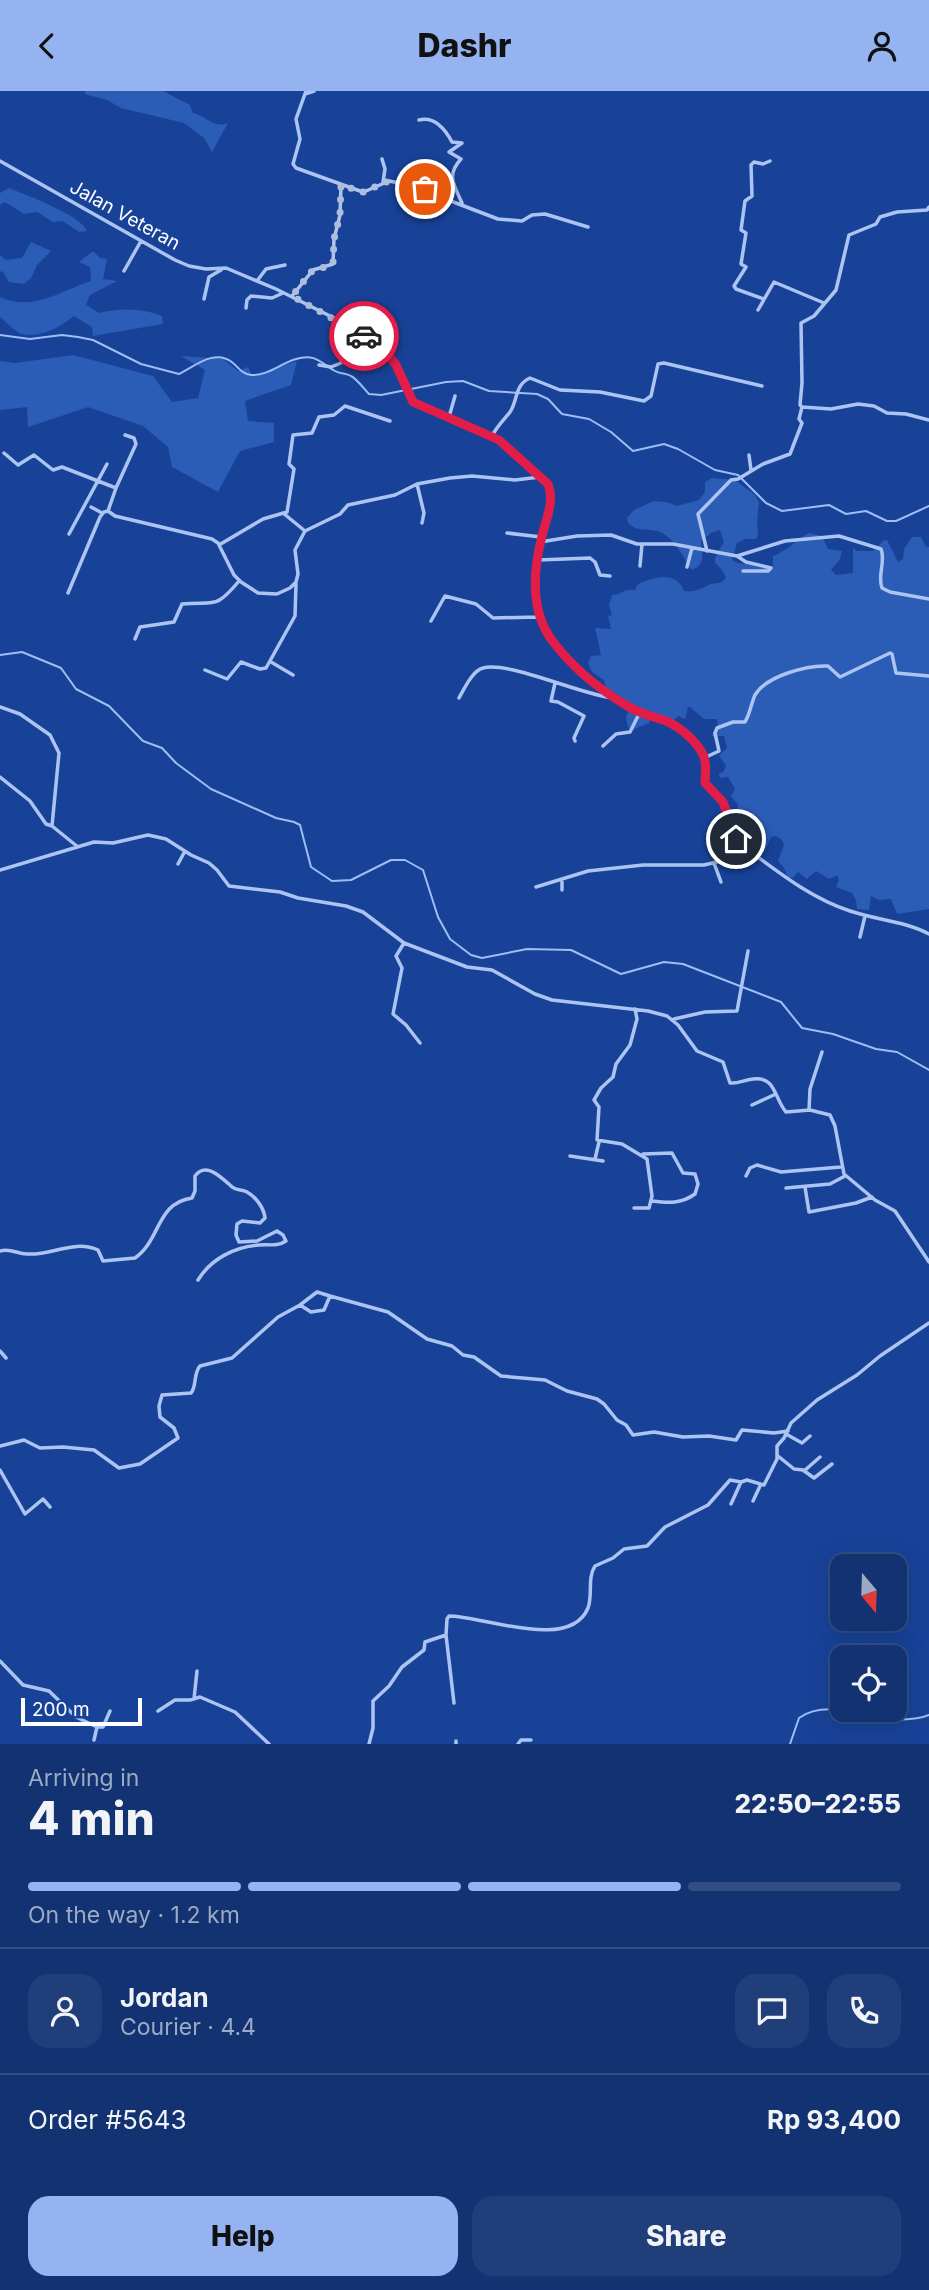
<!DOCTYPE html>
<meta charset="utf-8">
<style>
:root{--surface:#123272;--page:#1f3e7a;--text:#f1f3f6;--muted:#9caac4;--line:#314d84;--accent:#95b2f1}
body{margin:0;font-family:Inter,sans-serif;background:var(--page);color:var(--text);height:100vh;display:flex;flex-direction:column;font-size:26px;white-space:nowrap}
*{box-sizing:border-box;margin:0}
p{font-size:23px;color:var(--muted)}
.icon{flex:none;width:38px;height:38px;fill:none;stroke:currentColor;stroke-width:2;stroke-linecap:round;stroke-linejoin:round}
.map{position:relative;height:1653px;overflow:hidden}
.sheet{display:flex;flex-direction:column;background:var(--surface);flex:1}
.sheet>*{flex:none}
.needle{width:46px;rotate:161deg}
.tools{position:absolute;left:830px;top:1463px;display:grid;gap:14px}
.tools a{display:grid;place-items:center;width:77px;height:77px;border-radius:14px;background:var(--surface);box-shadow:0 7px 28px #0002,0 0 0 2px var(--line);font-size:35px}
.scale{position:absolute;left:21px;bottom:18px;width:121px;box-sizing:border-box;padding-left:7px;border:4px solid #fff;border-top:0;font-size:19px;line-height:24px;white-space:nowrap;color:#fff;-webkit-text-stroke:5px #184298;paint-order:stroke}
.pin{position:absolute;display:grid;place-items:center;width:60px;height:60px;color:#fff;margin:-30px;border:4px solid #fff;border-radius:50%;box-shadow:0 2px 7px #0007}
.courier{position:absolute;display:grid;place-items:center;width:70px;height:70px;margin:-35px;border:5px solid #e11d48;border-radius:50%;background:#fff;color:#222;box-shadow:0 2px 9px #0007}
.headline em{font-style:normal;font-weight:800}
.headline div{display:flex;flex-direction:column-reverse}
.headline{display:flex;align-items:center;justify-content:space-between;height:119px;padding:0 28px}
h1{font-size:46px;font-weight:800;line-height:52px}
.bar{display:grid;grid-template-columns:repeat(4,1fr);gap:10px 7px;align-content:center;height:84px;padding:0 28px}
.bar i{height:9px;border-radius:5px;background:var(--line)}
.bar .on{background:var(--accent)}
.bar p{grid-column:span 4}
.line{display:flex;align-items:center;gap:18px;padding:0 28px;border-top:2px solid var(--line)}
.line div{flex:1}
.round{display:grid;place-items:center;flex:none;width:74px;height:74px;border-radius:21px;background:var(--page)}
.button{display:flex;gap:14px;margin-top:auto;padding:14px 28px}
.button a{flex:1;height:80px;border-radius:21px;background:var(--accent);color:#111;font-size:28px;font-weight:800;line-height:80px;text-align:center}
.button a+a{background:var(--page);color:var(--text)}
header{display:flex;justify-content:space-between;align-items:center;height:91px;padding:0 28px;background:var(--accent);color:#111;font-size:32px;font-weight:800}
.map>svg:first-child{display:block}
.green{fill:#2b5cb6}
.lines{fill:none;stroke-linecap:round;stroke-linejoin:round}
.stream{stroke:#9ebdf4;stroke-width:2}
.minor{stroke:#acc4f1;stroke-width:3.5}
.done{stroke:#aebddb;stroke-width:7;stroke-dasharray:0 12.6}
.route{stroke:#e11d48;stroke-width:9}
.labels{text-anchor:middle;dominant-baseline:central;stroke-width:7;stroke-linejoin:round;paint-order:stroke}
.street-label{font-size:19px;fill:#fff;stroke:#184298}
</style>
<header><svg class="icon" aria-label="back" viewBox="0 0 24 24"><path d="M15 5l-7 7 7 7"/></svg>Dashr<svg class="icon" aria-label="person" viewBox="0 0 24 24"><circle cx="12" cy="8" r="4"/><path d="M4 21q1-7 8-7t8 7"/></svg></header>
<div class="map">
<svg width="929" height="1653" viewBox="0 0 929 1653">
<rect width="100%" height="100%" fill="#184298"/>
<path class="green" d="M85,0H163L190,14L193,22C205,24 213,38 228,32L212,61L204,47L184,32L121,17L107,9L85,3Z
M9,97C26,104 81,124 87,140L79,141L63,130L53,131L37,121L24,123L5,111L0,114V102Z
M31,151L51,160L37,174L31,187L24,193L9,191L3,181L0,180V164L6,169L22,167Z
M93,160L100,167L107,168L103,188L117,190L90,204L86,214L99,222C120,217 142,217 162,225L163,233L93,245L92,236L74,225C60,236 42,247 22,243C15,241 6,231 0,226V206C33,221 60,200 91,190L90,176L79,171Z
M73,264L153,285L172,311L198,307L205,279L181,265L223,268L238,280L248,276L252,284L297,270L291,294L245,310L248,330L274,332V351L240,360L218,401L172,376L168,356L143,335L88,316L28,336L27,316L0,319V270L15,272Z
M712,387L735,389L755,404L759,411L757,431L758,444L756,448H745L737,452L732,469L738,472L773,475V465C786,461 797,448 809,442L822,445L828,458L842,460L840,468L831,479L836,484L853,482V457L857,460H873L883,450L887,449L898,471L903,468L904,458L912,446H921L926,456H929V818L897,823L891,808L879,809L871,805L869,819L857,818L856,809L852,802L836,796L839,789L837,784L829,788L816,780L807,788L798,781L793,787L788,786L783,775L778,770L784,754L782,749L776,745L771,746L766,758L757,762L752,759L746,743L741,744L737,740L735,726L738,714L731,705L735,698L728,686L721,687L718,683L723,681L726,675L719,664L727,657L724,645H711L718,636L717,628H704L690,616H688L685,628L678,625L673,630L652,621L649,632L632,639L628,636L626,626L632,613L606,597L604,589L592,581L588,572L591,565L601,564L595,537L611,538L608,525L612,524L609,514L612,504C620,504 625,497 635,499L638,493C654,486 676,479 684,500C702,502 704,492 720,492L726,487C719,467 706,480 724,451L720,439L711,442L701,450C701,462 707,473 692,479C683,467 676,448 660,441C648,436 640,443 628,432L627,427L634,419L654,410L666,411L677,415L699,409L705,401V391Z"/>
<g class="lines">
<path class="stream" d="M0,244L30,248L62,244L78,246L93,249L141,273L179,283C195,275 215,257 233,272C239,277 242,283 251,284C268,285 281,272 296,268C315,262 321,272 335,280C340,283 346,282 351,285C357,288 364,298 369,303L381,304L446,291L463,290L489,300L537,303L548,308L562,323L589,328L611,341L633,360L664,353L678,358L715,379L738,384L766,412L782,420L829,414L846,423L866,420L887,430H896L929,415
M0,564L22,561L61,577L76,598L109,615L143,650L162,657L176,672L211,698L276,727L294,731L300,734L311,776L332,790L351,789L391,769H405L423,779L438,826L450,848L471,864L482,867L527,858L571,859L621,883L664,871L683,873L781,911L802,937L833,943L876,958L897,961L929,979
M790,1653L799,1627C835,1602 885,1641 929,1624"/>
<path class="minor" d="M306,0L296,28L300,48L293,73L296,77L360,100H366L389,90L421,96L435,104L498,128L522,130L532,124L545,123L588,136
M305,3L314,0
M419,29C435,25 445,38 452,51L462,52L449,61L461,68C446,84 454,94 462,112
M382,68L385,78L383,91
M0,70L175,169L189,175L206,178L226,177L276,198L346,233L387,263L396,274L413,311L499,349L546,389L550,397L551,406L540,451L537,485V520L541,532L553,551L575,575L600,598L634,618L669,631L693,651L704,667L705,692L723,711L736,748L743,755C777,780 810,807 850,820C876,829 905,830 929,843
M124,180L141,150
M257,190L266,178L285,174
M292,205L313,179L333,173L334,148L340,124L341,95
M204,208L209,186L221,179
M764,208L736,198L734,195L746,176L741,173L746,142L741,139L745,110L752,105L751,74L754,71L763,73L770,70
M246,217L247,209L251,205L272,207L283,202
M758,219L774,191L824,212
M319,274L331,276L341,272L346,233
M802,316L831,318L858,313L874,315L887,322L906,323L929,329
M449,326L455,305
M492,345C497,335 503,330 510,321C518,310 514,294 530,287L560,299L600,301L644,310L651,305L658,273L664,272L762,295
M4,362L18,374L34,364L53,379L62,376L116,397
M749,364L751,379
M417,393L424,422L422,432
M91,416L102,422
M108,420L115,425L212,448L218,452L234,484L241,491L258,502L277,503L290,497L296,491L298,483L295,459L305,440L340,423L348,414L395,404L417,393L450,387L472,385L515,389L540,386
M283,422L305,440
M507,442L541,446
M69,443L107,373
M540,451L577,445L611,444L637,453H673L737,465L785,450L839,445L881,458C886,471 877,484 882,497L890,501L929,508
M219,454L263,428L287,421L294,378L289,373L293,344L312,342L319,326L334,324L345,315L390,330
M707,460L698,423L731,389L738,388L763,373L790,363L802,332L799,328L802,316L800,314L802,292L801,232L814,225L836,199L849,144L876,133L880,126L897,121L927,119L929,116
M737,465L746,471L771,477L768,480H743
M538,469L590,467L595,471L600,484L610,485
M640,475L642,453
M687,476L692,457
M68,502L100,426L104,421L108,420L116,397L136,353L134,347L125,344
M431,530L445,505L476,513L493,527L538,526
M135,548L140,536L174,531L182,513C215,510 215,519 239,490
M271,571L293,584
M205,579L227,588L241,571L260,578L266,577L295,525L296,493
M555,592L551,610L558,611L584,625L574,647L575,650
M459,607C464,598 473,579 483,577C509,570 582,604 613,607
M0,616L20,623L50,644L59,662L52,735
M603,655L616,643L630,641L640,621
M704,667L719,660L715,642L717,637L733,631H745C750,623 751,613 755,604C766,585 807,574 828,575L840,586L890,562L892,563L896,582L929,585
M0,686L30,710L46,733L52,735L78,756
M714,772L721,791
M178,773L185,760
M0,779L94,751L113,752L148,744L166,748L191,764L209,772L217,779L229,795L280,801L298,807L346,815L363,821L404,852L467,876L492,879L535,903L552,909L648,920L667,925L678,934L697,960L723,971L730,992C738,993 744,989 753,988C776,985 774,1007 786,1021L810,1019L830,1024L835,1035L844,1083L875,1109L895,1120L929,1171
M562,788V799
M536,796L588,780L643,774H704L721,770L743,755
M860,846L865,825
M404,852L396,865L402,877L393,923L406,934L420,952
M674,928L705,921L737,920L748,860
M752,1014L776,1003
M809,1019L810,998L822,961
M643,1063L672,1062L683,1082L695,1083L698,1093L695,1103C681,1113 669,1112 652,1110
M570,1065L603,1070
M595,1068L599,1051
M746,1085L750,1077L757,1074L781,1081L841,1076
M805,1096L809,1121L856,1112L872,1106
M786,1097L830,1093L845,1085
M634,1117H649L652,1105L647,1068L622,1053L597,1049L599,1016L594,1009L601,997L613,986L616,973L630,954L637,928L635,918
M0,1160C11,1157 17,1163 27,1163C51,1165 74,1148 98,1159L103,1170L135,1167C161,1149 156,1112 192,1107L195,1100V1085C206,1070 222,1087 231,1095C236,1100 242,1098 247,1101C256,1106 264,1117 265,1127L260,1132L242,1130L237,1133L236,1144L239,1151L257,1150L277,1140L283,1144L286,1150C277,1156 269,1153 259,1154C234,1156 211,1168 198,1189
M300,1214L317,1201L330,1205
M0,1260L6,1267
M786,1343L802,1352L810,1345
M0,1355L24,1349L40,1357L63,1356L94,1359L119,1377L140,1373L178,1347L174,1337L160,1326L159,1315L162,1304L191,1302C197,1295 193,1283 200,1275L232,1267L278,1226L300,1214L311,1221L324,1219L330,1205L388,1221L427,1248L452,1255L463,1264L474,1266L501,1285L545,1289L567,1300L597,1308L604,1313L617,1329L626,1334L633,1344L654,1341L683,1346L709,1345L736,1349L742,1339L774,1342L788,1340
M778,1365L794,1378L803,1379L814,1387L832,1373
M0,1379L25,1423L43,1408L50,1416
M804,1380L820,1366
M753,1410L760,1395
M731,1413L741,1391
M446,1544L447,1528L449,1525C483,1525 570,1561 588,1517C593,1504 587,1487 595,1475L613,1467L624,1458L647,1455L665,1436L708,1414L730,1389L741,1391L747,1389L764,1394L777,1368V1355L784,1347L791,1332L817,1309L857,1284L880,1265L929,1232
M0,1570L23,1594L49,1600L76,1626L97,1636H103L110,1620
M194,1608L197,1580
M158,1620L175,1609H190L200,1606L235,1621L269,1653
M94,1649L97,1636
M456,1650V1653
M369,1653L373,1637V1610L389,1595L402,1576L424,1559L425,1551L446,1544L454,1612
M518,1653L521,1649H531"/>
</g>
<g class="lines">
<path class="done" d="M364,245L292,205L311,181L333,173L334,148L340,124L341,94L363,101L389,90L425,98"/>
<path class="route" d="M364,245L387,262L396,274L413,311L499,349L548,393C555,410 546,428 542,445C533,480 530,522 554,552C575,579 601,600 631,617C642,623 654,626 666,630C679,635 699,652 704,666C707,675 705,684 705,692L723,711L736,748"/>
</g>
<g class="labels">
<g class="street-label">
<text transform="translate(125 124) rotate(29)">Jalan Veteran</text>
</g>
</g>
</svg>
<div class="tools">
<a><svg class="needle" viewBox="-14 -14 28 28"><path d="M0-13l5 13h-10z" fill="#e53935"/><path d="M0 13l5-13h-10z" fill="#9caac4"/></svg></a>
<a><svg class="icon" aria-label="locate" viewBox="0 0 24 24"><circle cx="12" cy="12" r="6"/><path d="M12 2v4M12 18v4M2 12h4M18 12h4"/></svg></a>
</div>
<div class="scale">200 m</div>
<div class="pin" style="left:425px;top:98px;background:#ea580c"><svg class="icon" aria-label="bag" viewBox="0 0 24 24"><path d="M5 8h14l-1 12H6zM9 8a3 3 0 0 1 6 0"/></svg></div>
<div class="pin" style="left:736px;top:748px;background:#1f2937"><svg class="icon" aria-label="home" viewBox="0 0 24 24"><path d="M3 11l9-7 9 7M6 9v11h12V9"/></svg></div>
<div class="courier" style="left:364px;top:245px"><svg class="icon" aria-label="car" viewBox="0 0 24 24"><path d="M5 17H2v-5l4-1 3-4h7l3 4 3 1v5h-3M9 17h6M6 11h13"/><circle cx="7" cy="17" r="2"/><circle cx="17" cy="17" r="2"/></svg></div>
</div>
<section class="sheet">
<div class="headline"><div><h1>4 min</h1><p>Arriving in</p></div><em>22:50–22:55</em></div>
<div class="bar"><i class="on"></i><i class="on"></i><i class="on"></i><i></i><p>On the way · 1.2 km</p></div>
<div class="line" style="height:126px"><a class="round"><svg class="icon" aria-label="person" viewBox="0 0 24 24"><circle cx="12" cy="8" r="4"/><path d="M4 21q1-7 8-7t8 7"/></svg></a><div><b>Jordan</b><p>Courier · 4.4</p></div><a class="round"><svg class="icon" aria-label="chat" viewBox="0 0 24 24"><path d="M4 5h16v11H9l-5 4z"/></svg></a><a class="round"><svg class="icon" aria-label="phone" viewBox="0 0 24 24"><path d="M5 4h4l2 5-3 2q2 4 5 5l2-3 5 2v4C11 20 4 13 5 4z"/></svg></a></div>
<div class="line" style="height:91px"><div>Order #5643</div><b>Rp 93,400</b></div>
<div class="button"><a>Help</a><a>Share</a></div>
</section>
